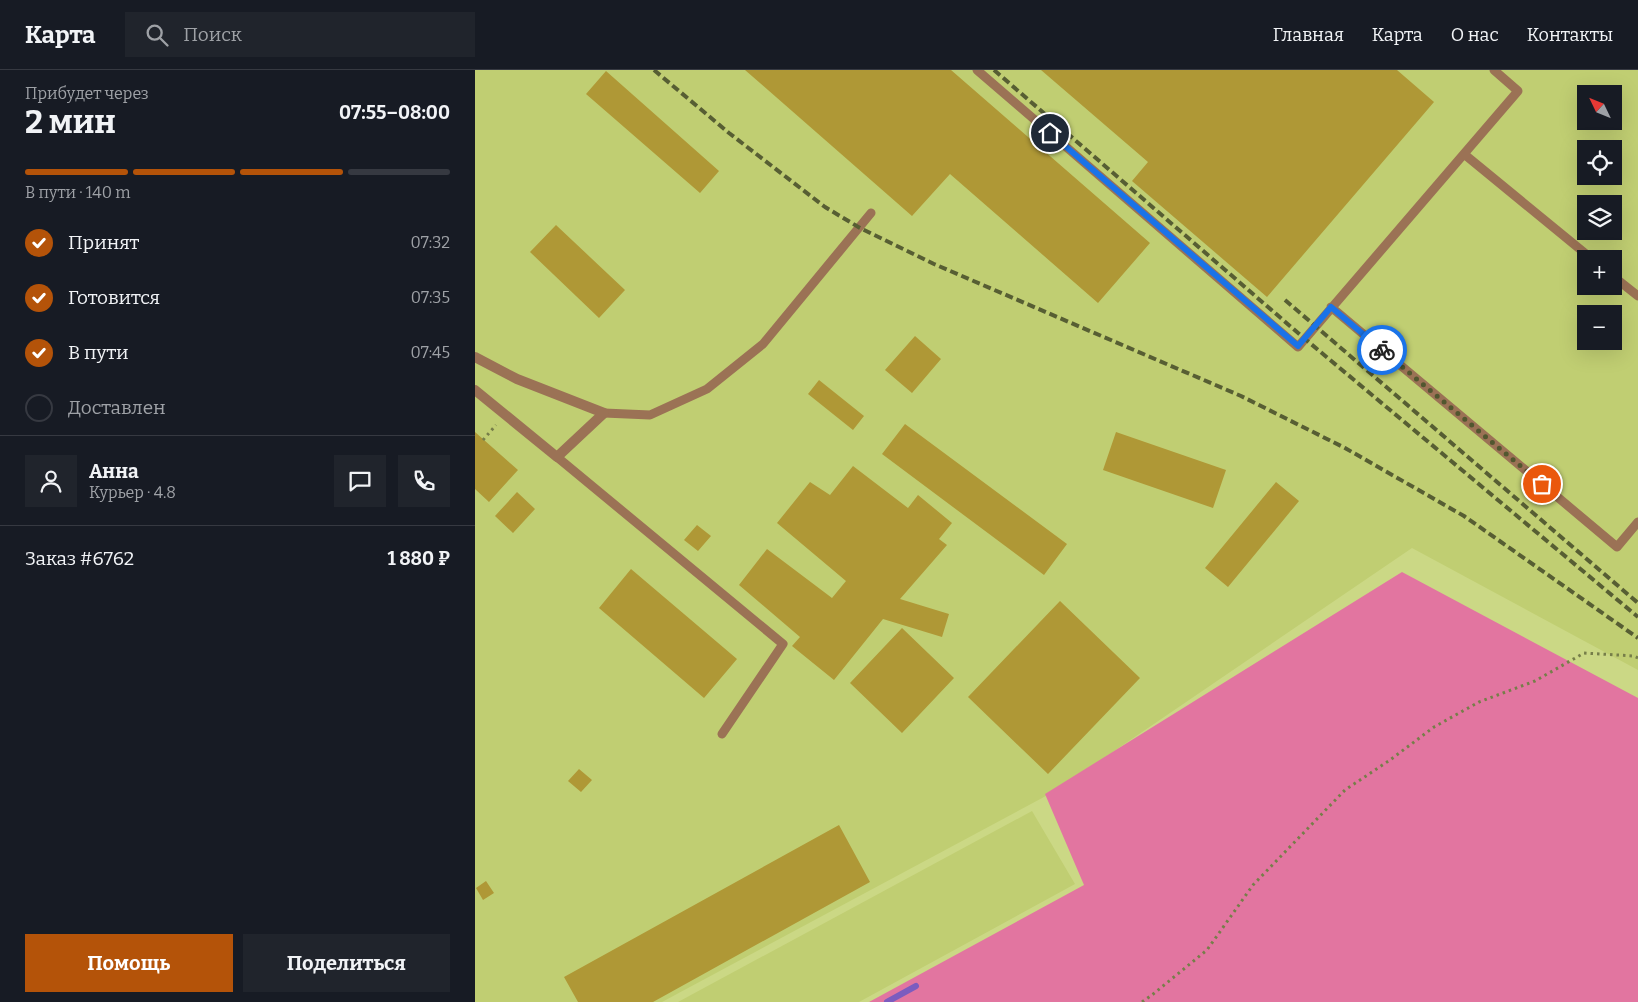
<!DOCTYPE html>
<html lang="ru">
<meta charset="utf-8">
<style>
:root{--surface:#171b24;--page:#20242c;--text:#f1f3f6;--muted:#9ea1a6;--line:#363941;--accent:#b45309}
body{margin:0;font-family:Bitter,serif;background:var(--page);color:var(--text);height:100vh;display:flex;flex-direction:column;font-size:19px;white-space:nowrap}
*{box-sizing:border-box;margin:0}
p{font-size:16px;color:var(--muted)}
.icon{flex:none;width:28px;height:28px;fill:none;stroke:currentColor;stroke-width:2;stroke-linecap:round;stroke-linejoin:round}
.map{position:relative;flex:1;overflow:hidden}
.panel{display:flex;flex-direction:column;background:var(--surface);width:475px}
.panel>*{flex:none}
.needle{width:32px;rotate:313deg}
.fabs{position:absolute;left:1102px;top:15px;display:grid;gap:10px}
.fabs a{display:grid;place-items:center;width:45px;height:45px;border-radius:0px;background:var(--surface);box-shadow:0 5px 20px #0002;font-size:25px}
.pin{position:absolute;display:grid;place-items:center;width:42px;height:42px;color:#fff;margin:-21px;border:2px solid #fff;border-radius:50%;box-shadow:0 1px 5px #0007}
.courier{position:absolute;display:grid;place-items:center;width:50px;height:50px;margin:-25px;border:4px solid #1a73e8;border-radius:50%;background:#fff;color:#222;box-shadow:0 1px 6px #0007}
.headline em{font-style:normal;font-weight:700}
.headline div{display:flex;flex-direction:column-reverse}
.headline{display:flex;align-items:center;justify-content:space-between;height:85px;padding:0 25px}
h1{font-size:32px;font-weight:700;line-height:38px}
.bar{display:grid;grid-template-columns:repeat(4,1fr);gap:8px 5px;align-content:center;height:60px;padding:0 25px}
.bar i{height:6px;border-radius:4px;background:var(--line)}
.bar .selected{background:var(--accent)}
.bar p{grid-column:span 4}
.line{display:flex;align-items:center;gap:12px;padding:0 25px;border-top:1px solid var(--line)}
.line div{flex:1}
.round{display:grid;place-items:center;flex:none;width:52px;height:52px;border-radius:0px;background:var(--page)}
ol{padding:0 25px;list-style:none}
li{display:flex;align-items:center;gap:15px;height:55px}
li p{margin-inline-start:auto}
li .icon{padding:5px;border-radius:50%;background:var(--accent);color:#fff;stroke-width:4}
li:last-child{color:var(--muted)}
li i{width:28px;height:28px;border:2px solid var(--line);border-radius:50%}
.button{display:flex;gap:10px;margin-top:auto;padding:10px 25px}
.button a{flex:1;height:58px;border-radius:0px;background:var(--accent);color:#fff;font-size:20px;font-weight:700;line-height:58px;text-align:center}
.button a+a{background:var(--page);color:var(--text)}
header{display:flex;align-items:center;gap:30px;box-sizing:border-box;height:70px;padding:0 25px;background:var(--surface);border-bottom:1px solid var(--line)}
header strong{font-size:24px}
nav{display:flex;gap:28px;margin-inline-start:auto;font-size:18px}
.search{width:350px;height:45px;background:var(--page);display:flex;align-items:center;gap:12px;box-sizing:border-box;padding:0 18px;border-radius:0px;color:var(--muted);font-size:19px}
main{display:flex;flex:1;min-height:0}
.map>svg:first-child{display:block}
.built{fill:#c0ce72;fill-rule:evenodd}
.green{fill:#e275a0}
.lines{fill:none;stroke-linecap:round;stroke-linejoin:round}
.stream{stroke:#7c5cbf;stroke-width:6}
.building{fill:#af9836}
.path{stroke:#767e49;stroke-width:3;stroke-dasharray:2.5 4;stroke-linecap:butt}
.lane{stroke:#9b7255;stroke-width:9}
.street{stroke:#9b7255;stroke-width:10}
.rail{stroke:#575e33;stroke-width:4;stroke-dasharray:8 4;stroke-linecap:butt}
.done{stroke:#51572f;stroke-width:5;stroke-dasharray:0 9}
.route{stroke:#1a73e8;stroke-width:6}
</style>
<header>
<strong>Карта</strong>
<div class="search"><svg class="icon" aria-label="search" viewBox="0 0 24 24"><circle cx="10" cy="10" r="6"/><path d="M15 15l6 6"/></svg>Поиск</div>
<nav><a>Главная</a><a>Карта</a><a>О нас</a><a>Контакты</a></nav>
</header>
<main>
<section class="panel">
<div class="headline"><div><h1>2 мин</h1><p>Прибудет через</p></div><em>07:55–08:00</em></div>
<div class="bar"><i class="selected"></i><i class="selected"></i><i class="selected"></i><i></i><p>В пути · 140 m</p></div>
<ol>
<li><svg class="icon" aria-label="check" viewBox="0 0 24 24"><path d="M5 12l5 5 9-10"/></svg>Принят<p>07:32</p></li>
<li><svg class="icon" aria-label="check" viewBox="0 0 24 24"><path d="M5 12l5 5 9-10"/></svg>Готовится<p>07:35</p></li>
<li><svg class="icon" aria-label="check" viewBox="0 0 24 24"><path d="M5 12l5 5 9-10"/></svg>В пути<p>07:45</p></li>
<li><i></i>Доставлен</li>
</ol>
<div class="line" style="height:90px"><a class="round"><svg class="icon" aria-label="person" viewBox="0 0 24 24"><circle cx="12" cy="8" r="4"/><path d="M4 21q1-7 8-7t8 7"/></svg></a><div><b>Анна</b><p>Курьер · 4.8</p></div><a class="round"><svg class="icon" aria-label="chat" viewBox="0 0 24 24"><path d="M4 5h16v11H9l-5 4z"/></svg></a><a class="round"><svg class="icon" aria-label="phone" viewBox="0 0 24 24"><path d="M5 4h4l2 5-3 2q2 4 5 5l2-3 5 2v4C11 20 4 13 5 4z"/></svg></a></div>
<div class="line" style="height:65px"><div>Заказ #6762</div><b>1 880 ₽</b></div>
<div class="button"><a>Помощь</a><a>Поделиться</a></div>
</section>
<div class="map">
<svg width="1163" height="932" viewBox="0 0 1163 932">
<rect width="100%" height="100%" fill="#cbd885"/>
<path class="built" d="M0,0H1163V600L937,478L582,720L187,932H0ZM1111,24H1139V51H1111ZM1111,79H1139V106H1111ZM1111,134H1139V161H1111ZM1111,189H1139V216H1111ZM1111,244H1139V271H1111Z
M557,741L600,814L384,932H203Z"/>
<path class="green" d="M927,502L1163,628V932H394L609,815L570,724Z"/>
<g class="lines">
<path class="stream" d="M412,932L441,916"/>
</g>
<path class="building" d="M270,0H476L675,173L623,233L475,104L437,146Z
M566,0H922L959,32L792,227L657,111L673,92Z
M131,1L244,101L225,123L111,24Z
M81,155L150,220L124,248L55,182Z
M440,266L466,289L437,323L410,300Z
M344,310L389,346L378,360L333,324Z
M430,354L592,474L569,505L407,384Z
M0,362L43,400L14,432L0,419Z
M641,362L751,400L738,438L628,400Z
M378,396L433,438L443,425L477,453L464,469L472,475L425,529L474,544L467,567L408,549L359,610L317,576L325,567L264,515L292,479L357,528L371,511L302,453L335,412L355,425Z
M801,412L824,431L753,517L730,498Z
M42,422L60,439L38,463L20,446Z
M222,455L236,466L223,481L209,470Z
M156,499L262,589L229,628L124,538Z
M585,531L665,608L573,704L493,627Z
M427,558L479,608L427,663L375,613Z
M104,699L117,710L106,722L93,711Z
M364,755L395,812L178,932H103L89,907Z
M11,811L19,823L8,830L1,818Z"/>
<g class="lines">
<path class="path" d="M8,370L21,355
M667,932L677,925L732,880L778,815L870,720L915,690L959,657L1004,632L1060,611L1109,583L1159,586L1163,588"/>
<path class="lane" d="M502,0L823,277L1043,21L1019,0
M989,84L1117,189
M1139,207L1163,226
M856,237L1142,477L1163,452
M129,343L175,345L232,319L288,274L396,143
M82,387L308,574L247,664"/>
<path class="street" d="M0,287L42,309L129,343L82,387L0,320"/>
<path class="rail" d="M179,0L254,63L350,137L385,158L459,194L766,326L870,378L989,446L1163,568
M519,0L830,269L1163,547
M810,230L1163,533"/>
</g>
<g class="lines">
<path class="done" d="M907,280L1067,414"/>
<path class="route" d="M575,63L823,276L856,237L907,280"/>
</g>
</svg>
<div class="fabs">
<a><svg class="needle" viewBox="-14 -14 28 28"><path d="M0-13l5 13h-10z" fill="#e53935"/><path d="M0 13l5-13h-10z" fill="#9ea1a6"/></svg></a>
<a><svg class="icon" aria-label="locate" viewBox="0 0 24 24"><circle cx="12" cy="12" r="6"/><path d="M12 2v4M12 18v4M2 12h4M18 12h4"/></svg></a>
<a><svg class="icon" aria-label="layers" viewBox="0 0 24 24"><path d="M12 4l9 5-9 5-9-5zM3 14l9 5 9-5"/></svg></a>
<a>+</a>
<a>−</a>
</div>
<div class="pin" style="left:1067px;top:414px;background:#ea580c"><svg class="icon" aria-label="bag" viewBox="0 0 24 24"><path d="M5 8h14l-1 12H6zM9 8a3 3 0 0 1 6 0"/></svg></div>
<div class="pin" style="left:575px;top:63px;background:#1f2937"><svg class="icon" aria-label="home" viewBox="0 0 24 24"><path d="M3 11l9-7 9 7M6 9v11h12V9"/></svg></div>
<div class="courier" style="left:907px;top:280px"><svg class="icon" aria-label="bike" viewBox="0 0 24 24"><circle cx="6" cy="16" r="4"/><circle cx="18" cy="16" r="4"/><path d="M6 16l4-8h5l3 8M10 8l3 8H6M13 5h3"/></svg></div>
</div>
</main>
